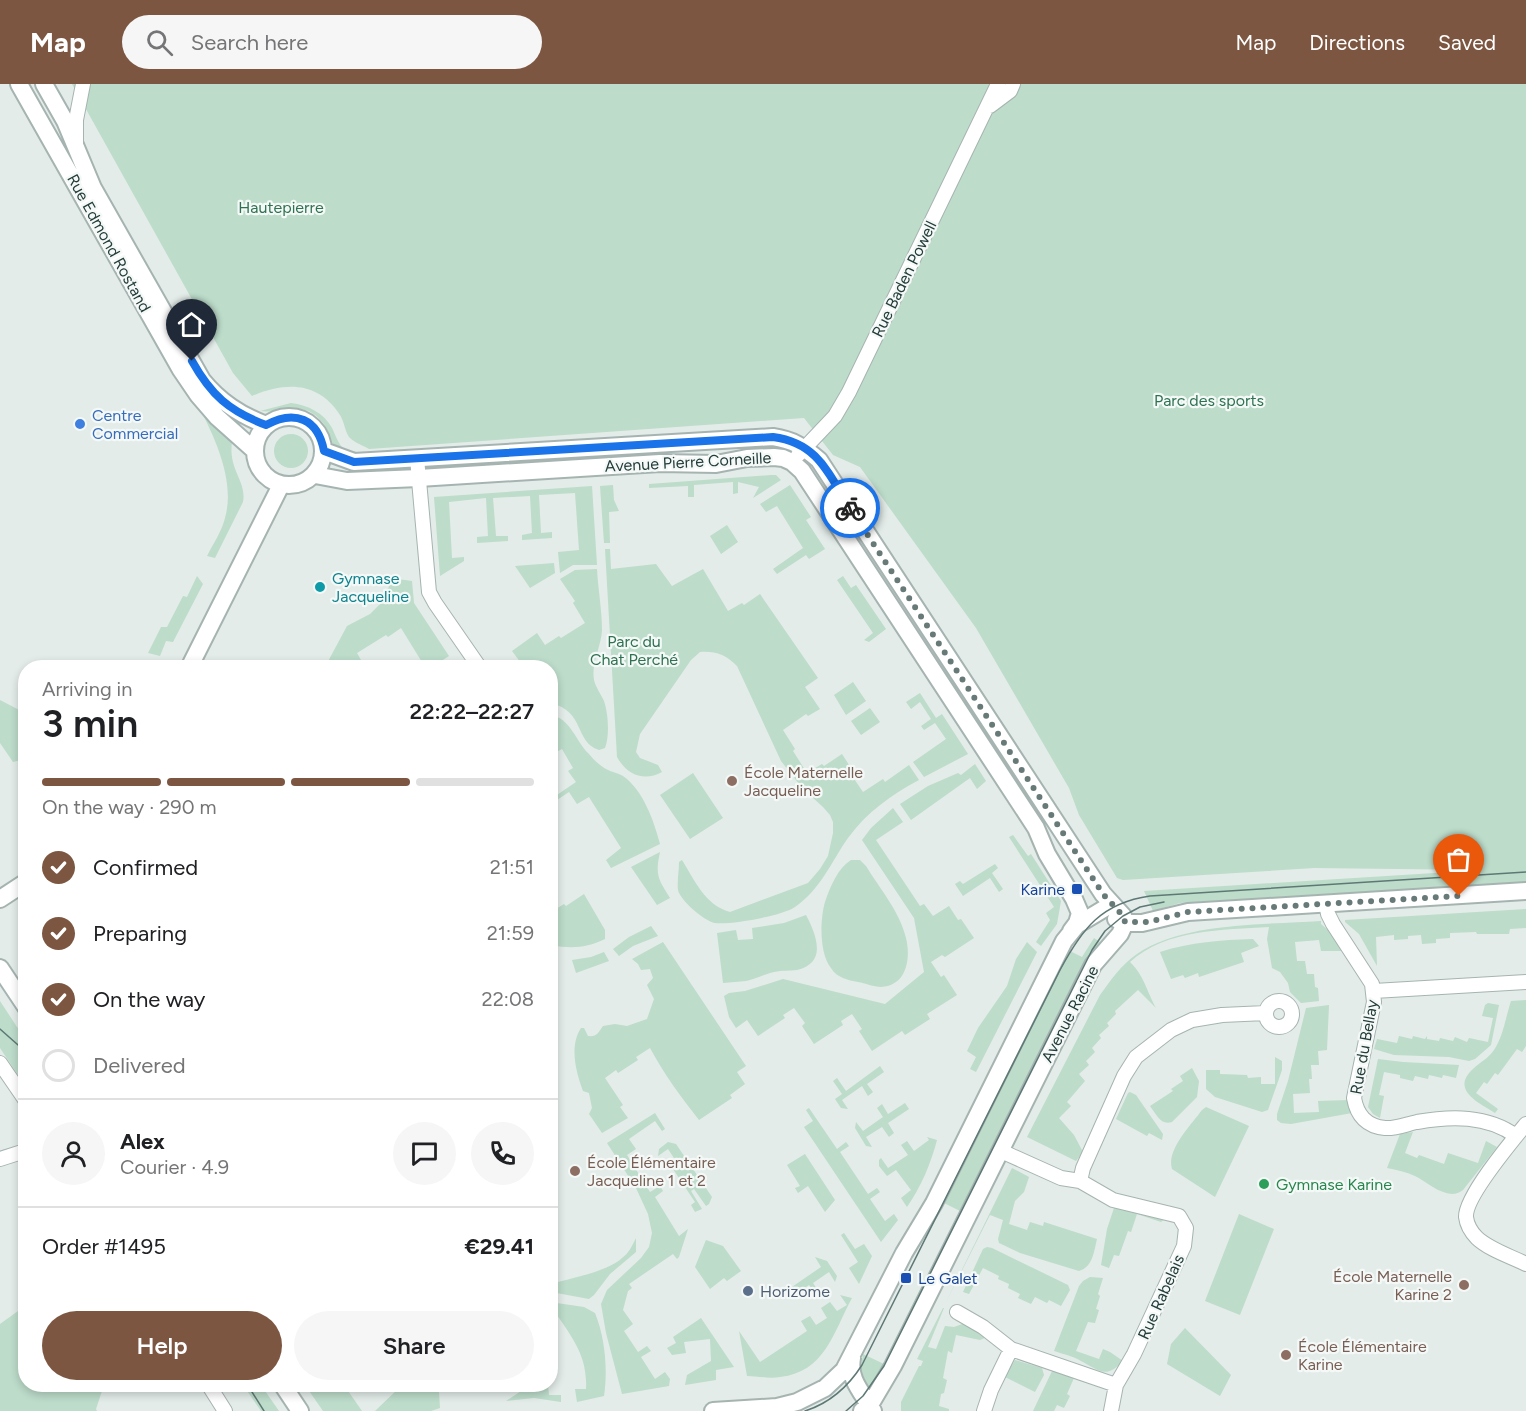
<!DOCTYPE html>
<meta charset="utf-8">
<style>
:root{--surface:#fff;--page:#f6f6f6;--text:#202124;--muted:#757577;--line:#e0e0e0;--accent:#7c5640}
body{margin:0;font-family:Figtree,sans-serif;background:var(--page);color:var(--text);height:100vh;display:flex;flex-direction:column;font-size:22px;white-space:nowrap}
*{box-sizing:border-box;margin:0}
p{font-size:20px;color:var(--muted)}
.icon{flex:none;width:33px;height:33px;fill:none;stroke:currentColor;stroke-width:2;stroke-linecap:round;stroke-linejoin:round}
.map{position:relative;flex:1;overflow:hidden}
.drawer{position:absolute;left:18px;top:576px;width:540px;height:732px;display:flex;flex-direction:column;background:var(--surface);border-radius:24px;box-shadow:0 3px 9px #0003}
.drawer>*{flex:none}
.pin{position:absolute;display:grid;place-items:center;width:51px;height:51px;color:#fff;margin:-62px -26px;border-radius:50% 50% 50% 0;rotate:-45deg;box-shadow:0 0 6px #0007}
.pin .icon{rotate:45deg}
.courier{position:absolute;display:grid;place-items:center;width:60px;height:60px;margin:-30px;border:4px solid #1a73e8;border-radius:50%;background:#fff;color:#222;box-shadow:0 2px 8px #0007}
.overview em{font-style:normal;font-weight:600}
.overview div{display:flex;flex-direction:column-reverse}
.overview{display:flex;align-items:center;justify-content:space-between;height:102px;padding:0 24px}
h1{font-size:39px;font-weight:600;line-height:45px}
.bar{display:grid;grid-template-columns:repeat(4,1fr);gap:9px 6px;align-content:center;height:72px;padding:0 24px}
.bar i{height:8px;border-radius:4px;background:var(--line)}
.bar .on{background:var(--accent)}
.bar p{grid-column:span 4}
.line{display:flex;align-items:center;gap:15px;padding:0 24px;border-top:2px solid var(--line)}
.line div{flex:1}
.round{display:grid;place-items:center;flex:none;width:63px;height:63px;border-radius:32px;background:var(--page)}
ol{padding:0 24px;list-style:none}
li{display:flex;align-items:center;gap:18px;height:66px}
li p{margin-inline-start:auto}
li .icon{padding:6px;border-radius:50%;background:var(--accent);color:#fff;stroke-width:4}
li:last-child{color:var(--muted)}
li i{width:33px;height:33px;border:3px solid var(--line);border-radius:50%}
.cta{display:flex;gap:12px;margin-top:auto;padding:12px 24px}
.cta a{flex:1;height:69px;border-radius:36px;background:var(--accent);color:#fff;font-size:24px;font-weight:600;line-height:69px;text-align:center}
.cta a+a{background:var(--page);color:var(--text)}
header{display:flex;align-items:center;gap:36px;box-sizing:border-box;height:84px;padding:0 30px;background:var(--accent);color:#fff}
header strong{font-size:28px}
nav{display:flex;gap:33px;margin-inline-start:auto;font-size:21px}
.search{width:420px;height:54px;background:var(--page);display:flex;align-items:center;gap:15px;box-sizing:border-box;padding:0 21px;border-radius:33px;color:var(--muted);font-size:22px}
.map>svg:first-child{display:block}
.green{fill:#bddcca}
.lines{fill:none;stroke-linecap:round;stroke-linejoin:round}
.minor-casing{stroke:#a6b4b1;stroke-width:16}
.tertiary-casing{stroke:#a6b4b1;stroke-width:20}
.minor{stroke:#fff;stroke-width:14}
.tertiary{stroke:#fff;stroke-width:16}
.tram{stroke:#5e7875;stroke-width:1.5}
.done{stroke:#677a77;stroke-width:6;stroke-dasharray:0 10.8}
.route{stroke:#1a73e8;stroke-width:8}
.shop-dot{fill:#3f7fe0;stroke:#f4f9f7;stroke-width:2}
.culture-dot{fill:#0f9aa8;stroke:#f4f9f7;stroke-width:2}
.education-dot{fill:#8d6e63;stroke:#f4f9f7;stroke-width:2}
.transit-dot{fill:#1a4fb4;stroke:#f4f9f7;stroke-width:2}
.leisure-dot{fill:#2e9e5b;stroke:#f4f9f7;stroke-width:2}
.service-dot{fill:#5c6f8a;stroke:#f4f9f7;stroke-width:2}
.labels{text-anchor:middle;dominant-baseline:central;stroke-width:4.5;stroke-linejoin:round;paint-order:stroke}
.park-label{font-size:16px;fill:#2f7252;stroke:#f4f9f7}
.street-label{font-size:16px;fill:#243d3a;stroke:#f4f9f7}
.shop-label{font-size:16px;fill:#366cbe;stroke:#f4f9f7;text-anchor:start}
.culture-label{font-size:16px;fill:#0d838f;stroke:#f4f9f7;text-anchor:start}
.education-label{font-size:16px;fill:#785e54;stroke:#f4f9f7;text-anchor:start}
.transit-label{font-size:16px;fill:#164399;stroke:#f4f9f7;text-anchor:end}
.leisure-label{font-size:16px;fill:#27864d;stroke:#f4f9f7;text-anchor:start}
.service-label{font-size:16px;fill:#4e5e75;stroke:#f4f9f7;text-anchor:start}
</style>
<header>
<strong>Map</strong>
<div class="search"><svg class="icon" aria-label="search" viewBox="0 0 24 24"><circle cx="10" cy="10" r="6"/><path d="M15 15l6 6"/></svg>Search here</div>
<nav><a>Map</a><a>Directions</a><a>Saved</a></nav>
</header>
<div class="map">
<svg width="1526" height="1327" viewBox="0 0 1526 1327">
<rect width="100%" height="100%" fill="#e3ece9"/>
<path class="green" d="M72,0H1526V798L1180,819L1153,827L1144,807L1483,786L1314,784L1123,796L1117,794L1079,731L1069,704L976,544L860,383L833,371L804,334L369,365C364,362 353,358 349,353C345,347 344,337 340,331C318,297 285,298 252,312L233,289Z
M291,319C308,321 324,329 332,344C336,352 338,360 345,366L336,365C330,357 329,347 323,339C304,314 282,330 260,327Z
M201,327L232,358C228,386 247,397 243,418L215,474L207,472C213,460 222,447 225,434C235,399 217,358 201,327Z
M274 367a17 17 0 1 1 34 0a17 17 0 1 1-34 0Z
M771,391H776L781,396L753,414L759,403L738,398V409L733,410V398L694,401V413H688V402L649,404V400Z
M613,401L614,416L619,427L609,428L610,459H604L600,402Z
M790,401L811,433L806,436L825,465L809,475L806,471L777,490L773,485L803,464L777,422L766,428L760,420Z
M592,402L597,481H573L560,489L558,468L579,466L575,409L539,411L541,449L552,448V454L522,456V451L532,449L530,412L493,414L496,452H508V457L477,459V453L488,452L486,414L449,418L452,474L464,473V477L440,492L434,413Z
M727,441L738,458L721,470L710,452Z
M605,465H610L611,485L656,480L672,502L703,485L728,527L742,519L744,521L760,510L818,594L805,603L820,625L808,632L806,630L783,646L795,665L793,667L807,689L822,680L824,682L842,670L851,684L848,686L863,708L883,695L885,698L909,681L919,696C892,710 866,729 848,754C831,778 821,805 795,823C782,832 730,841 715,839C704,837 680,816 678,806C677,798 679,787 679,778L682,776C695,797 705,821 730,828L808,799L820,785L828,772L833,749V738L830,731L823,723L803,705L781,677L737,582C726,571 716,567 700,568L691,576L640,650L636,668L640,674L658,681L662,688C644,698 627,691 617,673Z
M554,479L555,489L530,504L515,482Z
M597,485C598,505 602,526 602,546C601,564 591,578 594,596C596,604 601,610 604,617C608,629 610,651 605,664L599,666C574,658 586,628 551,619L550,584L524,583L512,567L537,549L545,561L559,552L561,554L585,539L573,519L575,517L560,495L575,486Z
M197,492L203,500L173,558L166,557L160,572L148,569L161,543H167L183,512L187,513Z
M843,492L851,504L856,501L886,545L869,558L864,556L873,549L837,496Z
M391,494L412,497L414,519L449,572L432,583H425L401,544L388,553L386,551L357,569L361,576L351,583H325L347,542L370,530L384,516L387,510Z
M853,598L866,617L846,631L834,611Z
M920,609L936,634L942,630L968,670L924,693L913,678L946,655L935,639L924,646L921,642L931,635L920,618L911,625L906,618Z
M0,616L25,629V675L13,678L0,659Z
M870,624L880,638L861,651L851,637Z
M551,631C570,634 576,657 588,669C593,675 599,681 606,685C611,688 618,689 623,692C643,706 654,737 660,760L611,784L606,776L621,764L589,713L577,720L569,708L551,720V715L576,698L568,687L573,684L562,665L551,671Z
M975,680L986,697L977,705L970,694L911,736L900,720L928,702L958,689L961,691Z
M693,689L723,734L690,755L660,711Z
M893,724L903,738L876,756L920,822L924,820L933,832L949,822L958,836L961,835L974,854L945,873L942,871L931,878L941,893L944,891L957,911L927,930L930,935L905,951L902,947L872,967L859,947L862,945L852,930L841,937L843,941L814,960L802,942L805,939L794,924L783,931L785,934L758,952L747,936L736,944L729,933L724,912L729,909L745,907L783,895L885,920L924,888L914,834L862,756L871,744Z
M1013,751L1028,772L1031,770L1061,817L1057,840L1041,862L1036,858L1050,836L1046,829L1054,823L1009,753Z
M660,768C655,791 658,795 670,814L657,821L631,783Z
M851,776H860L866,782C880,805 900,828 906,854C911,874 907,902 881,903C874,903 865,899 858,898C848,896 837,894 831,884C819,869 820,835 825,818C830,803 838,784 851,776Z
M995,780L998,784L992,789L1003,805L999,808L990,794L963,812L955,800L960,797L963,800Z
M584,810L605,846V855C586,864 571,865 551,861V828L564,820L566,822Z
M1526,825V844L1510,845L1509,850H1477L1476,848L1450,849V854L1436,855V859L1422,860L1421,851L1408,852V855L1394,856V851L1376,853L1377,882L1359,850L1345,838V836Z
M806,831C816,850 828,879 797,886C790,887 782,886 774,888C764,890 756,895 746,897C739,898 730,898 723,899L717,849L736,846L738,856L753,855L752,844L784,839Z
M1321,837V840L1329,847L1343,867H1321L1319,856L1295,858L1297,877H1305L1307,890H1314L1315,903L1318,904L1319,917L1301,919L1290,908L1288,899L1280,888L1272,884L1267,855L1269,843C1223,846 1166,845 1130,878C1145,893 1146,906 1156,924L1138,906L1115,927L1116,930L1107,939L1109,942L1099,951L1101,954L1092,964L1095,968L1086,977L1089,981L1079,990L1085,997L1067,1018L1071,1022L1059,1034L1074,1051L1083,1068L1076,1077L1027,1053L1100,911C1111,896 1121,881 1137,870C1183,838 1266,841 1321,837Z
M651,842L658,852L633,862L619,872L613,865L629,853Z
M1094,854L1103,860L964,1129L940,1117L1066,865L1082,873Z
M1253,855L1259,862L1241,869L1244,878L1199,893L1198,889L1185,894L1183,891L1171,895L1160,868C1191,858 1221,856 1253,855Z
M663,858L746,982L737,988L745,1000L730,1011L732,1014L699,1036C681,1013 664,990 650,964L636,973L638,976L618,989L616,986L605,994L623,1021L620,1023L628,1034L602,1049L589,1030L592,1024L589,1009L583,1007C576,988 569,962 581,944H584L588,952C597,953 598,949 603,942L615,940L627,942L647,935L654,915L647,901L653,894L650,885L641,886L638,880L632,875Z
M1027,858L1037,868L976,988L970,985L976,973L967,967L978,944L1007,902L1016,875Z
M604,868L609,877L576,889L572,876L591,873Z
M1526,916V962L1522,968L1517,965L1498,991L1495,989L1487,1000L1484,998L1476,1009L1498,1025L1495,1029C1479,1019 1450,1006 1473,985C1480,978 1489,974 1494,966C1503,953 1506,932 1511,917Z
M0,917L17,943L25,951V986L18,991L0,964Z
M1488,919L1499,921L1491,961L1475,975L1469,977L1449,973L1394,971L1374,965L1377,955L1397,959L1399,952L1412,955L1413,952L1425,955L1427,952V955L1439,957L1440,954L1453,957L1455,953L1467,958L1469,954L1488,958L1493,934L1482,932L1485,921Z
M1329,921L1327,966L1318,967L1319,981H1311L1312,995H1309L1310,1009L1293,1010L1294,1029L1319,1028L1318,1017L1349,1016L1352,1029L1291,1040L1281,1039L1277,1036V1030L1288,997L1306,924Z
M1275,973L1282,977V986L1268,1026L1262,1028L1215,1013L1206,1005V986H1220V990L1247,991L1248,994L1261,993V1000H1275Z
M1378,975L1403,978L1459,981L1456,994L1443,991L1442,994L1429,991L1428,995L1415,992L1413,997L1400,994V991L1384,988L1379,1011L1384,1012L1380,1034L1373,1030L1368,1023Z
M880,982L884,988L867,1000L873,1008L868,1012L862,1002L842,1016L848,1025L841,1024L835,1015L842,1010L833,997L837,994L846,1007Z
M1192,984L1199,997L1197,1013L1172,1038C1161,1042 1156,1030 1150,1022L1173,1007L1171,1005L1183,997L1180,992Z
M1130,1008L1136,1011L1163,1050L1162,1056L1149,1049L1147,1052L1116,1035L1128,1009Z
M905,1019L909,1025L888,1039L894,1049L889,1053L882,1043L866,1053L872,1063L866,1062L855,1044L856,1038L863,1047L883,1033L877,1024L882,1020L888,1030Z
M1206,1023L1249,1042L1215,1113L1172,1085C1166,1066 1191,1041 1202,1026Z
M809,1024L837,1065L846,1058L849,1062L840,1068L868,1110L877,1104L880,1108L870,1115L885,1137L894,1130L898,1136L881,1158L804,1043L813,1037L806,1026Z
M655,1029L665,1045L662,1047L655,1037L629,1055L636,1065L627,1071L650,1108L660,1102L663,1107L655,1113L679,1152L688,1145L679,1173L677,1175L673,1170L629,1200L632,1204L628,1207L623,1226L633,1240L624,1247L638,1268L647,1262L651,1267L641,1273L655,1295L665,1288L670,1295L669,1302L622,1310L606,1249L601,1220L607,1206L641,1174L649,1163L652,1149L648,1130L636,1104L607,1059Z
M1413,1048L1405,1069L1417,1074L1419,1071L1444,1080L1448,1069L1478,1079L1486,1057L1497,1063L1463,1106C1448,1118 1429,1099 1415,1092C1406,1088 1397,1086 1387,1084L1400,1050Z
M927,1053L937,1056C931,1079 921,1103 907,1123L901,1114L911,1106L896,1086L887,1092L879,1082V1076L881,1074L888,1084L908,1071L901,1061L907,1057L914,1067L929,1056Z
M668,1058L676,1060L712,1113L709,1120L706,1122L694,1105L691,1107L702,1125L695,1128L691,1121L695,1118L673,1085L678,1080L668,1065L658,1072L659,1065Z
M805,1070L835,1116L825,1128L808,1102L798,1109L795,1104L800,1102L787,1081Z
M1012,1084L1029,1093L1024,1108L1015,1117L1009,1140L1027,1146L1030,1138L1043,1142L1044,1138L1097,1155C1094,1167 1093,1183 1079,1187L1020,1169L999,1159L998,1155L1003,1136L990,1131L946,1218Z
M1114,1124L1166,1134L1161,1138L1137,1130L1131,1148L1128,1147L1119,1172L1114,1171L1109,1184L1101,1181L1107,1145Z
M1239,1130L1274,1145L1240,1231L1205,1217Z
M844,1149L855,1165L864,1160L872,1172L859,1200L849,1184L858,1178L841,1151Z
M636,1154V1168L610,1190L594,1211L589,1215L551,1208V1200C571,1194 607,1188 622,1174C629,1169 632,1162 636,1154Z
M706,1156L723,1162L741,1187L727,1197L724,1194L710,1205L695,1183Z
M987,1163L992,1164L1068,1201L1070,1206L1061,1222L1049,1216L1047,1219L1035,1213L1031,1220L1018,1214L1020,1210L1008,1204L1009,1200L998,1195L999,1192L983,1184L969,1210L963,1208L983,1165Z
M815,1173L827,1177L837,1192L835,1198L829,1188L813,1199L819,1208L815,1210L809,1201L793,1212L789,1205L821,1183Z
M1090,1193L1103,1194L1098,1210L1100,1212L1096,1225L1099,1226L1095,1239L1088,1238L1076,1267L1099,1275L1103,1265L1110,1268L1123,1277C1105,1296 1099,1286 1081,1277C1073,1272 1063,1270 1054,1267L1079,1202L1083,1197Z
M840,1211L852,1214C833,1249 825,1288 780,1293C769,1295 758,1292 747,1292L739,1247L760,1278L807,1247L801,1237L810,1232L816,1241L827,1234L821,1224L830,1218L837,1227L847,1221Z
M550,1218L584,1223L595,1229C605,1253 608,1286 604,1312L577,1318L575,1305H586C588,1269 569,1250 551,1222Z
M25,1222L26,1300L104,1301L96,1325L97,1327H0V1240Z
M943,1224H944L928,1263L936,1265L945,1242L954,1243L965,1239L987,1253L980,1256L956,1251L952,1269L948,1267L943,1294L947,1296L944,1309L941,1310L939,1322L949,1325V1327H901V1318L919,1282H921L923,1277L917,1275Z
M701,1234L734,1283L716,1286V1296L685,1301L687,1291L711,1277L710,1255L684,1258L686,1269L672,1271L667,1264L676,1259L673,1253Z
M1185,1244L1231,1291L1220,1312L1167,1280L1171,1260Z
M863,1270L888,1282L871,1304H867L860,1289Z
M1015,1276L1042,1284L1044,1291L1035,1308L1005,1293Z
M1053,1285L1074,1294L1067,1310L1070,1312L1064,1324L1057,1321L1054,1327H1033Z
M243,1301H261L279,1327H261Z
M305,1301H344L362,1327H323Z
M402,1301H410L418,1308L426,1302L439,1308L440,1324L431,1327H375Z
M548,1301L549,1311H561V1318L534,1314L506,1317L530,1301Z"/>
<g class="lines">
<g class="minor-casing">
<path id="minor" d="M990,22L1010,7L1013,0
M76,60V36L83,0
M798,371L835,332L849,308L998,0
M417,374L429,508L435,519L480,584
M1326,820L1328,830L1333,840L1372,900L1374,918L1354,1014C1357,1031 1366,1042 1385,1044C1395,1045 1407,1040 1417,1038C1451,1032 1487,1031 1516,1052
M1374,907L1526,898
M1266 930a13 13 0 1 1 26 0a13 13 0 1 1-26 0Z
M0,979L26,1017
M1526,1040C1512,1057 1465,1113 1466,1133C1467,1141 1472,1149 1477,1154C1490,1166 1510,1172 1526,1180
M0,1075L25,1067
M1080,1097L1083,1084L1124,992L1136,973L1171,946L1192,936L1222,931L1266,929
M957,1228L983,1243L1011,1265L1116,1301L1134,1270L1184,1162L1186,1144L1179,1132L1113,1116L1080,1097L1061,1094L1001,1067
M208,1300L225,1327
M984,1327L991,1306L1011,1265
M1111,1327L1116,1301"/>
</g>
<g class="tertiary-casing">
<path id="tertiary" d="M19,0L181,286L198,311L217,333L254,366
M44,0L65,37L93,104L202,296C220,318 240,331 266,341
M255 367a34 34 0 1 1 68 0a34 34 0 1 1-68 0Z
M324,367L354,378L773,353C793,356 804,363 819,376L1103,810L1123,832L1125,839
M315,391L347,397L419,394L660,379L716,380L747,374L774,373L783,374L792,378L802,387L1036,744L1047,770L1074,815L1080,829L1077,839L1071,847
M189,584L281,401
M0,815L26,798
M1116,835L1130,839H1142L1188,828L1526,807
M0,884L26,923
M852,1274C848,1296 863,1309 873,1327
M282,1300L300,1327
M713,1327L777,1323L797,1318L825,1304L844,1286L904,1169L934,1119L1064,857L1077,841L1112,820
M862,1327L870,1321L893,1282L1093,881L1120,850L1125,839"/>
</g>
<use href="#minor" class="minor"/>
<use href="#tertiary" class="tertiary"/>
<path class="tram" d="M0,945L26,968
M247,1300L264,1327
M805,1327C830,1319 848,1303 862,1281L1060,886C1082,845 1101,819 1150,812L1526,788
M846,1327L863,1312L884,1282L1092,866L1105,847L1123,832L1140,823L1164,818"/>
</g>
<g class="lines">
<path class="done" d="M850,424L1103,810L1123,832L1125,838H1148L1188,828L1459,812"/>
<path class="route" d="M192,277C211,311 229,327 266,341C295,325 318,335 324,367L354,378L773,353C818,359 828,389 850,424"/>
</g>
<circle class="shop-dot" cx="80" cy="340" r="6"/>
<circle class="culture-dot" cx="320" cy="503" r="6"/>
<g class="education-dot">
<circle cx="732" cy="697" r="6"/>
<circle cx="575" cy="1087" r="6"/>
<circle cx="1464" cy="1201" r="6"/>
<circle cx="1286" cy="1271" r="6"/>
</g>
<g class="transit-dot">
<rect x="1071" y="799" width="12" height="12" rx="3"/>
<rect x="900" y="1188" width="12" height="12" rx="3"/>
</g>
<circle class="leisure-dot" cx="1264" cy="1100" r="6"/>
<circle class="service-dot" cx="748" cy="1207" r="6"/>
<g class="labels">
<g class="park-label">
<text x="281" y="123">Hautepierre</text>
<text x="1209" y="316">Parc des sports</text>
<text x="634" y="557">Parc du<tspan x="634" dy="18">Chat Perché</tspan></text>
</g>
<g class="street-label">
<text transform="translate(109 159) rotate(61)">Rue Edmond Rostand</text>
<text transform="translate(904 195) rotate(-64)">Rue Baden Powell</text>
<text transform="translate(688 378) rotate(-3)">Avenue Pierre Corneille</text>
<text transform="translate(1070 930) rotate(-63)">Avenue Racine</text>
<text transform="translate(1364 963) rotate(-80)">Rue du Bellay</text>
<text transform="translate(1161 1213) rotate(-66)">Rue Rabelais</text>
</g>
<g class="shop-label">
<text x="92" y="331">Centre<tspan x="92" dy="18">Commercial</tspan></text>
</g>
<g class="culture-label">
<text x="332" y="494">Gymnase<tspan x="332" dy="18">Jacqueline</tspan></text>
</g>
<g class="education-label">
<text x="744" y="688">École Maternelle<tspan x="744" dy="18">Jacqueline</tspan></text>
<text x="587" y="1078">École Élémentaire<tspan x="587" dy="18">Jacqueline 1 et 2</tspan></text>
<text x="1452" y="1192" text-anchor="end">École Maternelle<tspan x="1452" dy="18">Karine 2</tspan></text>
<text x="1298" y="1262">École Élémentaire<tspan x="1298" dy="18">Karine</tspan></text>
</g>
<g class="transit-label">
<text x="1065" y="805">Karine</text>
<text x="918" y="1194" text-anchor="start">Le Galet</text>
</g>
<g class="leisure-label">
<text x="1276" y="1100">Gymnase Karine</text>
</g>
<g class="service-label">
<text x="760" y="1207">Horizome</text>
</g>
</g>
</svg>
<div class="pin" style="left:1459px;top:812px;background:#ea580c"><svg class="icon" aria-label="bag" viewBox="0 0 24 24"><path d="M5 8h14l-1 12H6zM9 8a3 3 0 0 1 6 0"/></svg></div>
<div class="pin" style="left:192px;top:277px;background:#1f2937"><svg class="icon" aria-label="home" viewBox="0 0 24 24"><path d="M3 11l9-7 9 7M6 9v11h12V9"/></svg></div>
<div class="courier" style="left:850px;top:424px"><svg class="icon" aria-label="bike" viewBox="0 0 24 24"><circle cx="6" cy="16" r="4"/><circle cx="18" cy="16" r="4"/><path d="M6 16l4-8h5l3 8M10 8l3 8H6M13 5h3"/></svg></div>
<section class="drawer">
<div class="overview"><div><h1>3 min</h1><p>Arriving in</p></div><em>22:22–22:27</em></div>
<div class="bar"><i class="on"></i><i class="on"></i><i class="on"></i><i></i><p>On the way · 290 m</p></div>
<ol>
<li><svg class="icon" aria-label="check" viewBox="0 0 24 24"><path d="M5 12l5 5 9-10"/></svg>Confirmed<p>21:51</p></li>
<li><svg class="icon" aria-label="check" viewBox="0 0 24 24"><path d="M5 12l5 5 9-10"/></svg>Preparing<p>21:59</p></li>
<li><svg class="icon" aria-label="check" viewBox="0 0 24 24"><path d="M5 12l5 5 9-10"/></svg>On the way<p>22:08</p></li>
<li><i></i>Delivered</li>
</ol>
<div class="line" style="height:108px"><a class="round"><svg class="icon" aria-label="person" viewBox="0 0 24 24"><circle cx="12" cy="8" r="4"/><path d="M4 21q1-7 8-7t8 7"/></svg></a><div><b>Alex</b><p>Courier · 4.9</p></div><a class="round"><svg class="icon" aria-label="chat" viewBox="0 0 24 24"><path d="M4 5h16v11H9l-5 4z"/></svg></a><a class="round"><svg class="icon" aria-label="phone" viewBox="0 0 24 24"><path d="M5 4h4l2 5-3 2q2 4 5 5l2-3 5 2v4C11 20 4 13 5 4z"/></svg></a></div>
<div class="line" style="height:78px"><div>Order #1495</div><b>€29.41</b></div>
<div class="cta"><a>Help</a><a>Share</a></div>
</section>
</div>
